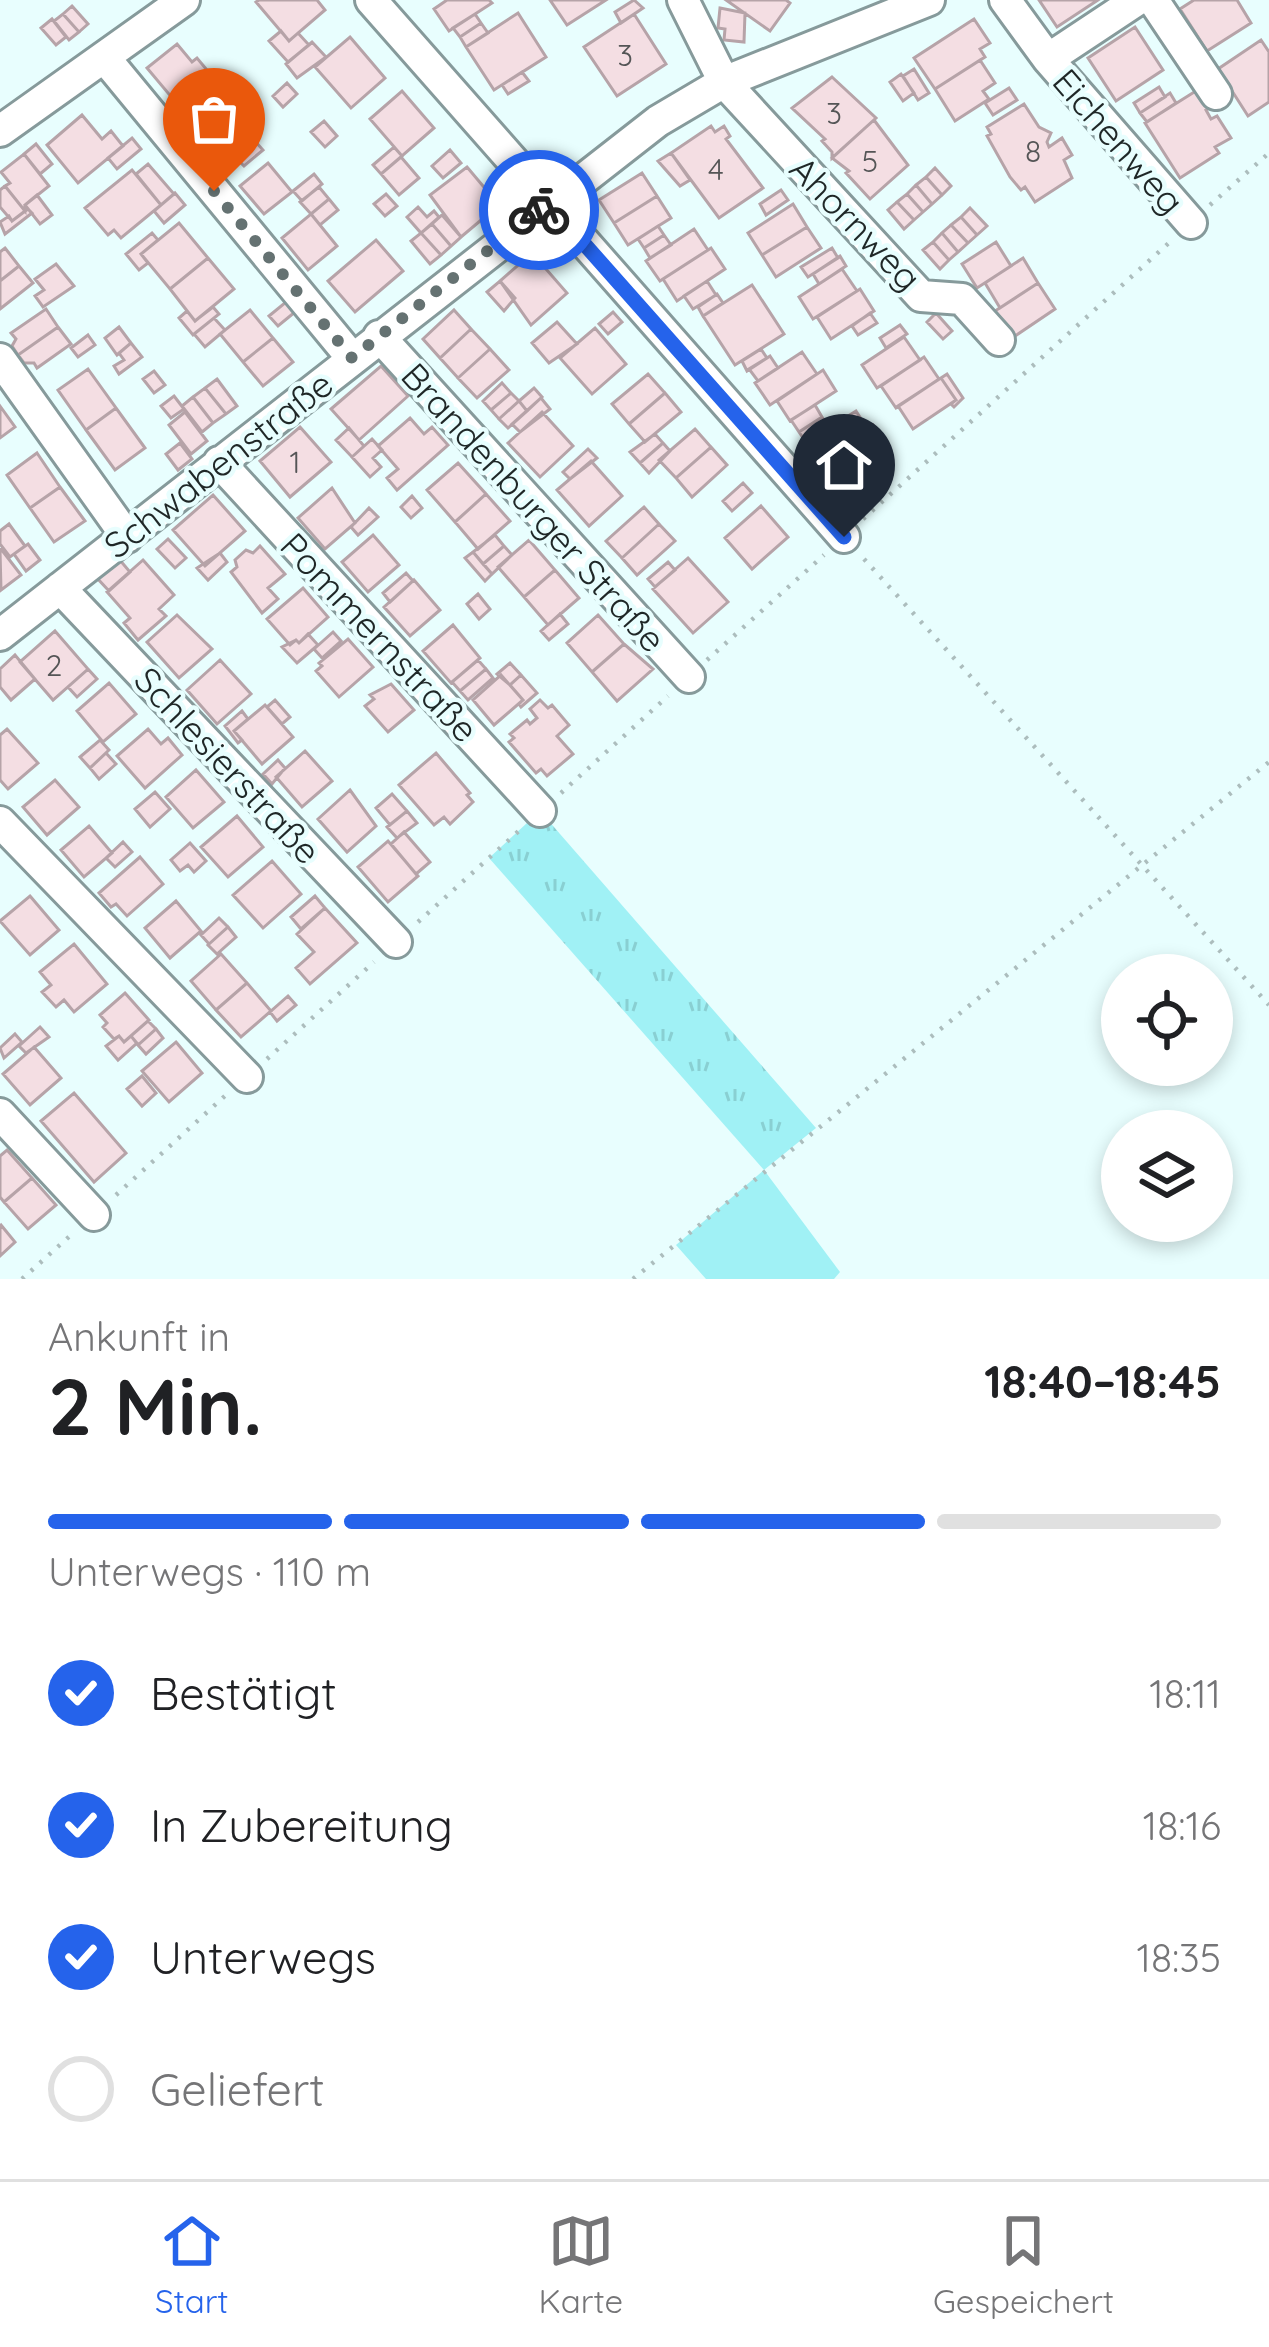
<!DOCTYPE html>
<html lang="de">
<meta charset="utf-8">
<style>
:root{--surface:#fff;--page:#f2f2f2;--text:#202124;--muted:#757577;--line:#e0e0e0;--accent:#2563eb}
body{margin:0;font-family:Quicksand,sans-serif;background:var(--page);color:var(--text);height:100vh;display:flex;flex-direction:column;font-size:45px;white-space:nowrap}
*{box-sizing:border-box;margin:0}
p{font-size:39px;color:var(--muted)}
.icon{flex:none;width:66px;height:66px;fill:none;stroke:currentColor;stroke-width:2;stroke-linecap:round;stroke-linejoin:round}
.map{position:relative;height:1279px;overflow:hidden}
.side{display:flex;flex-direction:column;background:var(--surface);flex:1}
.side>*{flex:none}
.fabs{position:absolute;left:1101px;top:954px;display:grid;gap:24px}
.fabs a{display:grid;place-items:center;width:132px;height:132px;border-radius:50%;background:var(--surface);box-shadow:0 6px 18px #0003;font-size:60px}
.pin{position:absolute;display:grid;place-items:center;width:102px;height:102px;color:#fff;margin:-123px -51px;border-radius:50% 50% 50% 0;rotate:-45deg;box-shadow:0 0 12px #0007}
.pin .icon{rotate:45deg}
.courier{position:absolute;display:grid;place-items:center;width:120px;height:120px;margin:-60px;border:9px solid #2563eb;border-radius:50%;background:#fff;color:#222;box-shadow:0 3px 15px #0007}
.head em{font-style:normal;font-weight:700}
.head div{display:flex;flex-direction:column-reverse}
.head{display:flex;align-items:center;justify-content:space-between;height:204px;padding:0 48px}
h1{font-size:78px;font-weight:700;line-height:90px}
.bar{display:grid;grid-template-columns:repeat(4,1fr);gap:18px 12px;align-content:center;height:144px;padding:0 48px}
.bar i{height:15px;border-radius:9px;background:var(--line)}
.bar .current{background:var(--accent)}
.bar p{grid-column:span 4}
ol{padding:0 48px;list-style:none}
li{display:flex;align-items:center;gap:36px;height:132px}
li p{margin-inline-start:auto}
li .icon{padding:12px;border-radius:50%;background:var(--accent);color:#fff;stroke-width:4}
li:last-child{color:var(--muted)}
li i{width:66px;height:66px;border:6px solid var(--line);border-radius:50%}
.dock{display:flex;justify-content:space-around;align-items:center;height:168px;border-top:3px solid var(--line);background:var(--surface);font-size:33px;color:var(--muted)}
.dock a{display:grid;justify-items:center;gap:6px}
.dock .current{color:var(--accent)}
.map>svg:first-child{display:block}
.grass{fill:url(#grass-tufts)}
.garden{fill:#a0f1f5}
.building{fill:#f4dee3;stroke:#b6a3a8;stroke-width:3}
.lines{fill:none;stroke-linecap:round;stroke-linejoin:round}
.minor-casing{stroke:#869a9b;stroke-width:36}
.path{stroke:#acbdbd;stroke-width:4.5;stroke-dasharray:3 9;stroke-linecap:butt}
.minor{stroke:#fff;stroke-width:30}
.done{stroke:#657272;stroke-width:12;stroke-dasharray:0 21.6}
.route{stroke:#2563eb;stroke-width:15}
.labels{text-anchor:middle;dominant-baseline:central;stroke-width:9;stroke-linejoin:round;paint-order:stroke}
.number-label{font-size:30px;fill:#545556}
.street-label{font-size:36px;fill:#1f2727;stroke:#e8fefe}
</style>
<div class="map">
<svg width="1269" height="1279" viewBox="0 0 1269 1279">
<defs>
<pattern id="grass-tufts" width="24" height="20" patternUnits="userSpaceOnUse" patternTransform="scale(3)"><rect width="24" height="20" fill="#a0f1f5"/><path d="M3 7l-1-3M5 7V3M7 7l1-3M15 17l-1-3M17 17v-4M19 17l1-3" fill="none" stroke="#89cfd2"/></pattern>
</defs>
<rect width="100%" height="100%" fill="#e8fefe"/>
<path class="grass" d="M540,811L816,1128L764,1170L489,858Z"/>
<path class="garden" d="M764,1170L840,1272L834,1279H706L676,1245Z"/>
<path class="building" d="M259,0H317L325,10L289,41L256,2Z
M447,0H489L492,3L449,31L434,9Z
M550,0H606L567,25Z
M634,0L643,8L621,23L615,12Z
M726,0H786L790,3L770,31Z
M1039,0H1098L1057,27Z
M1194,0H1237L1251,23L1207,51L1180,9Z
M72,6L88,24L79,32L63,14Z
M720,8L745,13L744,42L724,40L725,29L718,28Z
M518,13L546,57L494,90L466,47Z
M63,14L79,32L69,40L54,21Z
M475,14L481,23L460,37L453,28Z
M634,14L666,64L617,96L584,47Z
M52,19L66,37L56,45L41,28Z
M974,19L990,43L980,49L985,57L935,89L914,58Z
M481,23L488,33L466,47L460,37Z
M1135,27L1163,70L1116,101L1088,58Z
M281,31L289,41L298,33L309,45L288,62L269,41Z
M350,37L385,78L351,108L315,67Z
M1261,40L1269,52V102L1248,116L1218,69Z
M312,42L326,57L297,78L286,64Z
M177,44L192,62L197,58L207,70L173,99L147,68Z
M980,60L995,83L983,91L989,99L955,121L935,89Z
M914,69L929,93L918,100L903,76Z
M522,72L529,81L508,94L502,85Z
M901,74L914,93L903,101L890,82Z
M223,77L233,90L211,101L204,93Z
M832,77L876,118L832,158V152L822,141L825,139L792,108Z
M287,83L297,94L283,107L273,96Z
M188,86L198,98L179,114L169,103Z
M1159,87L1165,97L1140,113L1134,103Z
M1009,88L1017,100L993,115L985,103Z
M1199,89L1211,107L1206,110L1211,119L1217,116L1231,138L1215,147L1219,153L1180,178L1145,123Z
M402,91L434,128L402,156L370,119Z
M1170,93L1176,103L1147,122L1140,113Z
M221,94L239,115L249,107L261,122L250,131L256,138L250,147L226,167L187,122Z
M1024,104L1039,127L1051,133L1047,142L1049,147L1062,138L1072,155L1064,160L1072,178L1035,202L1025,187L1021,190L1010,177L987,136L991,134L987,127Z
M82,115L102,139L111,131L123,146L78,183L47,145Z
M874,120L908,165L870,199L846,173L849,171L832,158Z
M324,121L337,136L325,147L311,132Z
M711,126L715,132L724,126L730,136L726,139L763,188L719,218L671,153Z
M132,138L141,149L117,169L108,158Z
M254,140L263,150L244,166L236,158Z
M36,144L52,164L40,174L24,154Z
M394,147L402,156L381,174L373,165Z
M450,150L461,163L443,178L432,166Z
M671,153L690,180L680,186L658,161Z
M24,154L49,186L25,205V211L5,186L10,183L1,172Z
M401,157L419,178L399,195L381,174Z
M268,163L292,192L264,214L240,186Z
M148,164L174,194L161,205L136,174Z
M467,167L499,205L461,237L430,195Z
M935,168L951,186L942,195L926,177Z
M132,170L161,205L121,238L114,230L108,235L85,208Z
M642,173L657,196L614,223L599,200Z
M314,174L322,184L302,201L293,191Z
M926,177L942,195L932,204L916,185Z
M916,185L932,204L923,212L907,194Z
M5,186L25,211L12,221L0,207V190Z
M319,187L329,199L311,214L300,202Z
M781,190L788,200L766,215L760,204Z
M175,193L185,205L164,223L154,211Z
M386,194L397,206L385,216L374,204Z
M907,194L923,212L914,220L897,202Z
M37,195L52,215L40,224L25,205Z
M657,196L671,218L628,245L614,223Z
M329,199L338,210L320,225L311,214Z
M897,202L914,220L904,229L888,210Z
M793,204L807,227L762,255L748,233Z
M418,207L427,217L434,211L439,217L421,233L407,217Z
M970,208L987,226L977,235L961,217Z
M28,209L32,213L5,234L0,222L9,216L12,221Z
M311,214L337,246L308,270L282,238Z
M442,215L461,237L451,246L432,224Z
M961,217L977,235L968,243L951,225Z
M179,223L208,258L170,289L141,254Z
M432,224L451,246L441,255L421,233Z
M951,225L968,243L958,252L942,233Z
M658,226L664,235L644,248L638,239Z
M807,227L821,248L776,277L762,255Z
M694,229L708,250L660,281L646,261Z
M152,233L158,240L141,254L148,263L139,270L126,254Z
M421,233L441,255L430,264L411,241Z
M942,233L958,252L949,260L933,242Z
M664,235L671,245L650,258L644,248Z
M376,240L403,271L355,312L328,281Z
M933,242L949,260L940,269L923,250Z
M996,242L1011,266L977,288L962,264Z
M5,248L19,266L0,281V252Z
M711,248L725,269L677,301L663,279Z
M832,248L838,258L808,277L801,267Z
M532,253L567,293L531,325L500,281Z
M840,256L846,266L819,284L813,274Z
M208,258L234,289L195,321L170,289Z
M1023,258L1038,283L1000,308L985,283Z
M56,264L74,286L43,307L35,296L44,290L35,279Z
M19,266L33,283L0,309V281Z
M842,269L857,291L813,319L799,297Z
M500,281L515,298L504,311L487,292Z
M707,281L716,295L693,309L684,296Z
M1038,283L1055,309L1015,336L995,311Z
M752,285L784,334L735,365L703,316Z
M860,289L874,311L831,339L817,317Z
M717,294L723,303L703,316L698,307Z
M286,302L295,312L278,326L269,316Z
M213,307L219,314L193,335L179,318L187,311L195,321Z
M46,309L58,327L18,355L12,346L16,339L11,333Z
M250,310L273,338L243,362L220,334Z
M454,310L471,329L440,358L423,339Z
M613,312L622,322L608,334L599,324Z
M870,313L877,323L858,335L852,326Z
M936,313L952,331L943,339L927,322Z
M214,318L225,330L205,347L194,334Z
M557,322L577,344L549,363L532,343Z
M900,325L907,334L886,348L880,338Z
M58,327L71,344L37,368L34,363H24L18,355Z
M119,327L131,343L117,355L105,338Z
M595,328L626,364L592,394L560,358Z
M471,329L490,349L458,378L440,358Z
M88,335L95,345L78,357L71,348Z
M904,337L920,360L877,388L862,365Z
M273,338L293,362L263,386L243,362Z
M131,343L142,357L119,374L114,366L124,360L119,353Z
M490,349L509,370L477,398L458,378Z
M761,349L767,358L747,371L742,361Z
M802,352L817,374L770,405L755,383Z
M770,356L778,368L758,381L749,369Z
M924,357L939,379L896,408L881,386Z
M381,366L408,396L359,440L331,409Z
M88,369L116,408L86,430L58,390Z
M823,370L836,391L790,421L777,401Z
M154,371L165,385L154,393L143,379Z
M648,374L665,393L629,424L612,404Z
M947,374L963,398L954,407L951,404L956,400L941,378Z
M941,378L956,400L913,429L898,406Z
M217,379L237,406L226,414L205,388Z
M502,383L511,393L491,410L483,401Z
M205,388L226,414L213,423L193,397Z
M534,388L542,397L527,411L519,401Z
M511,393L519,401L499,419L491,410Z
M665,393L681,412L645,442L629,424Z
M174,396L184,409L171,418L161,406Z
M193,397L213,423L202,432L182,406Z
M541,398L550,409L520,432L512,424Z
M519,401L527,411L508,428L499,419Z
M815,405L822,417L799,432L791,420Z
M0,406L15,427L0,438Z
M116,408L145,448L115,470L86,430Z
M856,411L867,428L873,425L880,436L875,439L886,457L838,487L808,441Z
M185,412L207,441L191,454L169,425Z
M542,412L573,446L540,477L508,443Z
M822,417L829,428L808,445L799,432Z
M410,418L424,434L432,427L448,445L397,490L387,478L398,469L378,446Z
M300,427L331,462L290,497L260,461Z
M349,428L364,446L352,457L336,440Z
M695,429L711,447L676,478L659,460Z
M655,434L663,443L640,463L630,452Z
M372,439L382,450L373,458L381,467L370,477L352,457Z
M180,443L192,459L178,470L166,454Z
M663,443L670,451L649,473L640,463Z
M711,447L727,465L692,497L676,478Z
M588,449L597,458L570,479L563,472Z
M37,453L60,487L30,508L7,475Z
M591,461L622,496L589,526L557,490Z
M458,463L486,494L455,522L427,490Z
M743,483L752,493L732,511L723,501Z
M60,487L85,521L54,542L30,508Z
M332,488L355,523L325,549L298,518Z
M486,494L510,521L478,549L455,522Z
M213,495L245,531L205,566L173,530Z
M412,496L422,508L411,518L401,507Z
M761,506L788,537L752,569L725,538Z
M644,507L659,524L622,558L606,541Z
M369,508L378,517L358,535L351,527Z
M9,524L25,546L10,557L0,544V531Z
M659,524L675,541L637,575L622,558Z
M373,535L399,565L368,592L342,562Z
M495,535L504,546L483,564L473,552Z
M168,539L186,558L175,568L157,549Z
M529,540L555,570L524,597L498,567Z
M28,544L40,560L26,571L14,554Z
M260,546L285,574L268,588L278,599L262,613L231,572L237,567L235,560L246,550L253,553Z
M504,546L512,555L492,574L483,564Z
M1,549L21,575L1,590L0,550Z
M473,552L492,574L485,581L465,558Z
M220,553L227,562L208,580L197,568Z
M688,558L728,602L693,633L653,589Z
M119,559L130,572L109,591L97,578Z
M143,560L174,595L159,609L166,616L138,640L124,623L130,618L107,592Z
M668,562L675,570L655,587L648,579Z
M555,570L579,598L548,625L524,597Z
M406,573L413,581L390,602L383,593Z
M414,580L440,610L410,636L384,607Z
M303,588L328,617L299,643L296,640L290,645L267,619Z
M478,594L490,609L479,619L467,604Z
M560,614L568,624L549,640L541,631Z
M177,615L212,649L179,678L147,642Z
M598,615L624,644L592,672L567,643Z
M453,625L480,658L451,683L423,651Z
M55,631L88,669L53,700L20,662Z
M333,632L341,641L322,658L314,649Z
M308,634L318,645L297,663L282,647L296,640L299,643Z
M348,639L373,667L339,697L316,671L322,666L319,663Z
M624,644L653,669L617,701L592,672Z
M15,655L35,679L11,700L0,687V669Z
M220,660L251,694L217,724L187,690Z
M478,660L486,669L460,691L452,682Z
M510,663L521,675L510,685L497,674Z
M88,669L97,679L77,697L68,687Z
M486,669L493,678L468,700L460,691Z
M501,675L523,700L494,725L473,700Z
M521,675L537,693L521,707L519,704L523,700L510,685Z
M109,683L136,714L103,742L77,711Z
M391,684L414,710L388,732L365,706L374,699L370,695Z
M275,700L290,717L282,724L267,707Z
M540,700L548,708L552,705L569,725L557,736L573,754L547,776L541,769L536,773L509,742L514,738L510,734L527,720L530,724L537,718L530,709Z
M265,705L293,737L262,764L234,731Z
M242,711L248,719L234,731L242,740L238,743L225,726Z
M7,729L38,763L8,789L0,780V735Z
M148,729L161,744L168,738L182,755L145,788L117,756Z
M100,740L109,750L90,768L80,757Z
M305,751L332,781L302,807L276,777Z
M106,753L116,764L99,779L90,768Z
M436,753L470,793L467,795L473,802L450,824L444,817L434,825L399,785Z
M278,760L285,768L272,784L263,774Z
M196,770L224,802L193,828L166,797Z
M55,780L79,807L47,835L23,807Z
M350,790L376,826L347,852L318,819Z
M155,792L170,809L150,827L135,809Z
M392,794L407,811L390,825L376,808Z
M407,811L417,823L397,838L387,827Z
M237,816L263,847L228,877L201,847Z
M89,826L112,853L84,877L61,850Z
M404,832L430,862L416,874L391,844Z
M388,841L418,876L388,902L358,867Z
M123,842L132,852L115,867L106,858Z
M190,843L206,861L194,872L188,865L180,871L171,860Z
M140,857L163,884L127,916L116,904L111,907L99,893Z
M272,861L301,894L263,928L233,895Z
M30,896L59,930L30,955L0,921Z
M315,896L325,908L301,929L291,917Z
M176,901L201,931L170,958L145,928Z
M325,908L357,943L310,984L296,968L314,952L297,934Z
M219,918L228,927L209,944L201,935Z
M228,927L236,937L217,954L208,945Z
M74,944L107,984L74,1012L64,1000L56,1007L42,992L51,985L40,972Z
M221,954L247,983L216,1010L191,981Z
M247,983L271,1011L241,1037L216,1010Z
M125,993L149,1020L124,1042L119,1036L114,1039L103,1027L107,1023L100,1015Z
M288,996L296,1005L277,1021L270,1012Z
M148,1021L156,1029L138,1045L131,1036Z
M40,1027L49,1037L26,1053L19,1046Z
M156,1029L163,1038L146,1054L138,1045Z
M15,1034L22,1042L4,1058L0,1048Z
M119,1036L124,1042L131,1036L137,1043L118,1060L106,1046Z
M176,1042L202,1073L169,1102L142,1071Z
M34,1047L61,1078L30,1105L3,1074Z
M142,1076L156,1093L142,1106L127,1089Z
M74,1093L126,1153L94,1182L41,1121Z
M7,1150L32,1178L4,1202L0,1197V1156Z
M32,1178L56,1205L28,1229L4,1202Z
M1,1225L15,1242L0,1256V1226Z"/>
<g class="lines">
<g class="minor-casing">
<path id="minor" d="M371,0L844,537
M683,0L724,82L921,296L962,299L999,340
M1005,0L1048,59L1191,223
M1153,0L1216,94
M104,57L352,358
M1048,59L1137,0
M0,131L184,0
M379,336L689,677
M0,359L127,537
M219,462L540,811
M60,588L396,942
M0,635L658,121L724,82L929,0
M0,822L247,1077
M0,1114L94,1215"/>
</g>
<path class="path" d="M1210,205L1269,153
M863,519L1171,241
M864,559L1269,1005
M707,660L824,555
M561,793L668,696
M418,922L521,829
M267,1059L374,962
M116,1195L227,1094
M22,1279L71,1235
M633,1279L1269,762"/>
<use href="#minor" class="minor"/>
</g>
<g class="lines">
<path class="done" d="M214,191L352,358L539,210"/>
<path class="route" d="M539,210L548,203L844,537"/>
</g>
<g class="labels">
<g class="number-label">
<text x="625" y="55">3</text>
<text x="834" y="113">3</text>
<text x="1033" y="151">8</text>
<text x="870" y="161">5</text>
<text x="716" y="169">4</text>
<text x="295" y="462">1</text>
<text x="54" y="665">2</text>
</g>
<g class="street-label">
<text transform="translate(1119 141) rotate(49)">Eichenweg</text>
<text transform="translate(856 223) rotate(46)">Ahornweg</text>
<text transform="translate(218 464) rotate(-38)">Schwabenstraße</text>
<text transform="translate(534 507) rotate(48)">Brandenburger Straße</text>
<text transform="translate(380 637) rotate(47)">Pommernstraße</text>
<text transform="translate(228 765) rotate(47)">Schlesierstraße</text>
</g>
</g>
</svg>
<div class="fabs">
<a><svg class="icon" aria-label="locate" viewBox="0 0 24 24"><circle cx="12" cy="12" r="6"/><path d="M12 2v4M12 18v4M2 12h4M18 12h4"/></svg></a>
<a><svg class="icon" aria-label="layers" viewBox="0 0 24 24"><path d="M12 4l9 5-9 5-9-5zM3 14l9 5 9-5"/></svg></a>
</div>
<div class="pin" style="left:214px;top:191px;background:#ea580c"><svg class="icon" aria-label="bag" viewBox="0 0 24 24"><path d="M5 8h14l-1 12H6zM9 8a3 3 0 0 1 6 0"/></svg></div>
<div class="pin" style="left:844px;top:537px;background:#1f2937"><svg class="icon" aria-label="home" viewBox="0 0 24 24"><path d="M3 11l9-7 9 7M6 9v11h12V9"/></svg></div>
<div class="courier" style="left:539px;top:210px"><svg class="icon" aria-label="bike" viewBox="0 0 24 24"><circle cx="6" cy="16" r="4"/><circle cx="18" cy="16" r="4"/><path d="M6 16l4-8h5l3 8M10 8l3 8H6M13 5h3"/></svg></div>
</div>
<section class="side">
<div class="head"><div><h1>2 Min.</h1><p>Ankunft in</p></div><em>18:40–18:45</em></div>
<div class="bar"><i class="current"></i><i class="current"></i><i class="current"></i><i></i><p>Unterwegs · 110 m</p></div>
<ol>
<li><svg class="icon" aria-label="check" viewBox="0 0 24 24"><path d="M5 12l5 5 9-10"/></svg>Bestätigt<p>18:11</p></li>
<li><svg class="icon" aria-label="check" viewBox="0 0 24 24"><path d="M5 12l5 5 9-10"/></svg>In Zubereitung<p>18:16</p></li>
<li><svg class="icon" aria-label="check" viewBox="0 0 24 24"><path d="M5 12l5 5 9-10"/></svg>Unterwegs<p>18:35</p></li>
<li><i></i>Geliefert</li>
</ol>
</section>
<nav class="dock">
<a class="current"><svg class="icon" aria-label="home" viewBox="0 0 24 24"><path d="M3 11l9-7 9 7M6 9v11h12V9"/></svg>Start</a>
<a><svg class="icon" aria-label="map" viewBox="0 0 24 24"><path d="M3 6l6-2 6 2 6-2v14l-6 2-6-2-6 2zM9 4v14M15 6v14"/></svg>Karte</a>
<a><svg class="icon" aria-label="saved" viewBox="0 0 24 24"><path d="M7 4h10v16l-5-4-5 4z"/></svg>Gespeichert</a>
</nav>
